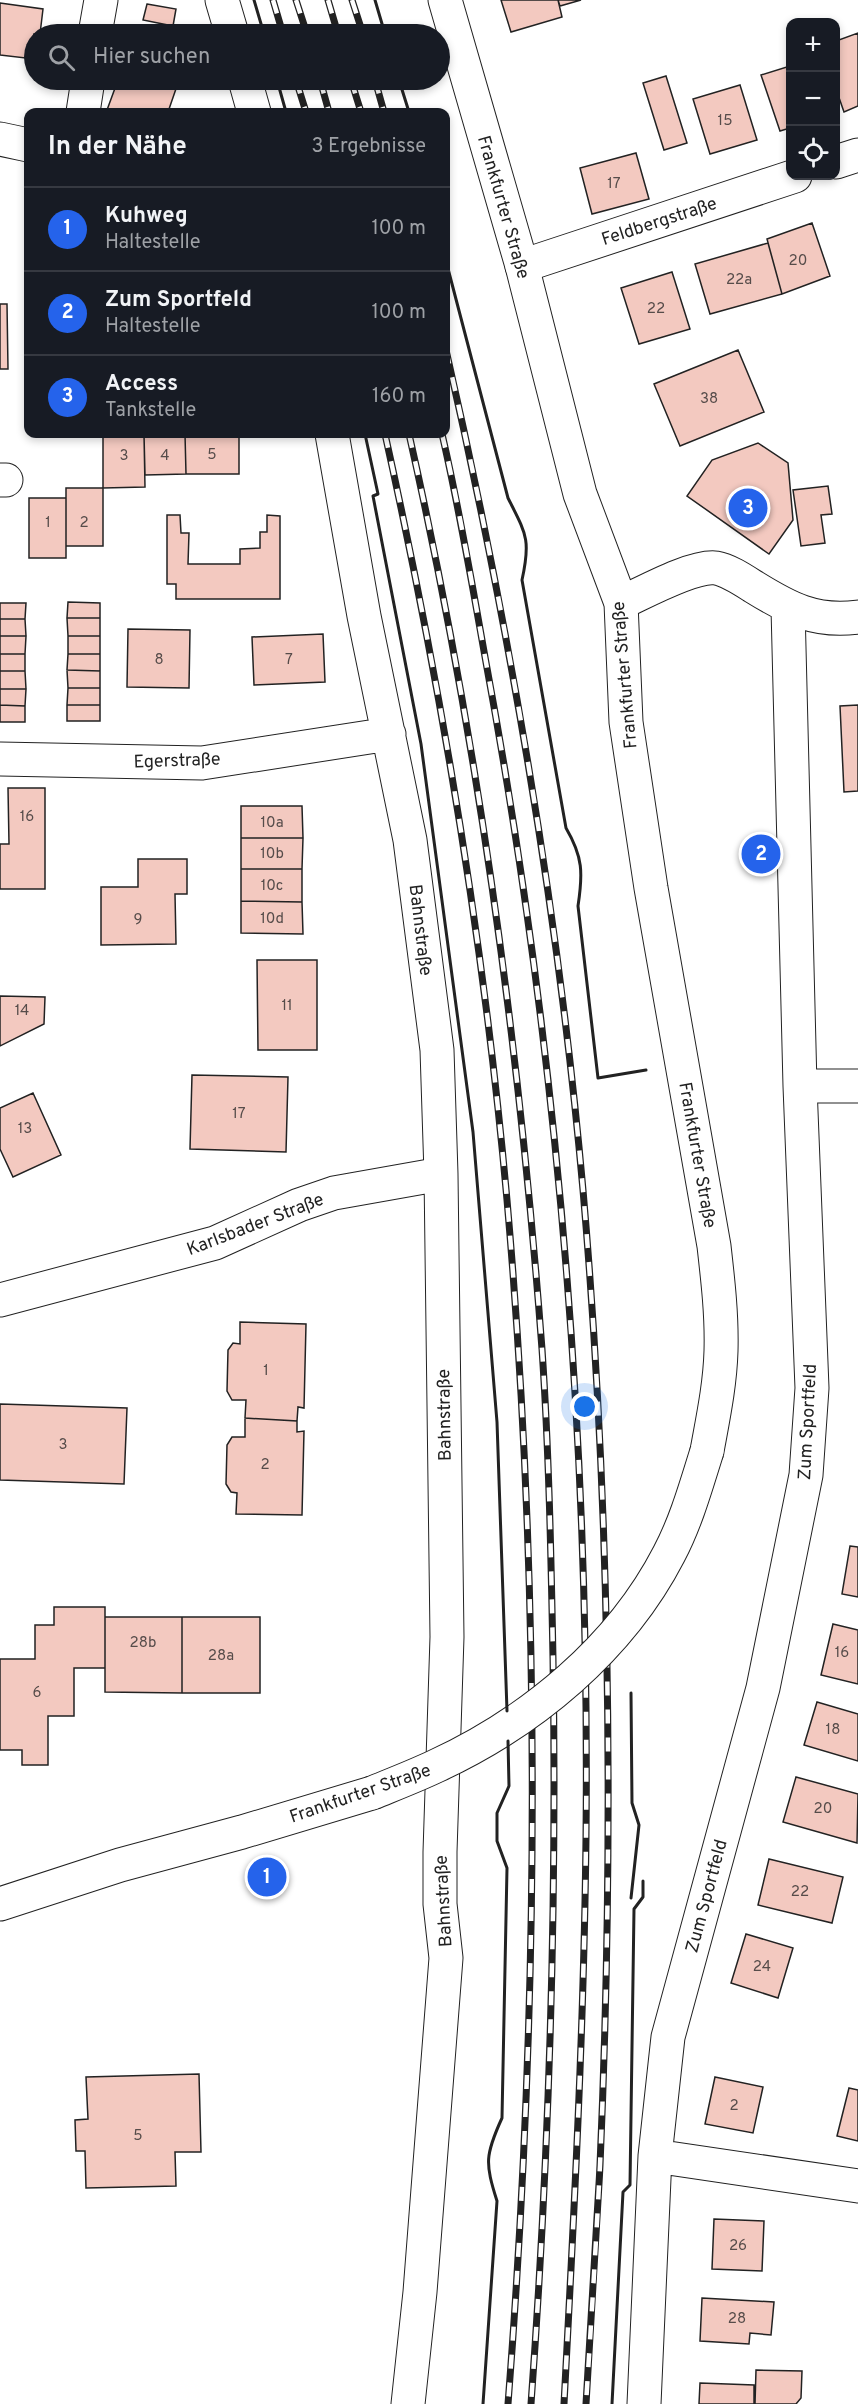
<!DOCTYPE html>
<html lang="de">
<head>
<meta charset="utf-8">
<style>
	:root { --surface:#171b24; --page:#20242c; --text:#f1f3f6; --muted:#9ea1a6; --line:#363941; --accent:#2563eb }
	body { margin:0; font-family:Overpass,sans-serif; background:var(--page); color:var(--text) }
	.controls { position:absolute; right:18px; top:18px; display:grid; overflow:hidden; border-radius:12px; box-shadow:0 3px 9px #0003 }
	.controls button { width:54px; height:54px; display:grid; place-items:center; padding:0; border:0; border-bottom:2px solid var(--line); background:var(--surface); color:var(--text); font:30px sans-serif }
	.you { position:absolute; left:585px; top:1407px; width:21px; height:21px; margin:-15px; border:4px solid #fff; border-radius:50%; background:#1a73e8; box-shadow:0 0 0 9px #1a73e833 }
	.badge { display:grid; place-items:center; width:39px; height:39px; border-radius:50%; background:var(--accent); color:#fff; font-size:20px; font-weight:700 }
	.pin { position:absolute; translate:-50% -50%; border:3px solid #fff; box-shadow:0 2px 6px #0006 }
	.list { margin:0; padding:0; list-style:none }
	h2 { display:flex; justify-content:space-between; align-items:center; height:78px; margin:0; padding:0 24px; font-size:26px }
	h2 small { font-size:20px; font-weight:400; color:var(--muted) }
	.list li { display:grid; grid-template-columns:39px 1fr auto; gap:18px; align-items:center; box-sizing:border-box; height:84px; padding:0 24px; border-top:2px solid var(--line) }
	.list b { display:block; font-size:22px; white-space:nowrap }
	.list p { margin:0; font-size:20px; white-space:nowrap; color:var(--muted) }
	.list em { font-size:20px; font-style:normal; color:var(--muted) }
	.icon { flex:none; width:33px; height:33px; fill:none; stroke:currentColor; stroke-width:2; stroke-linecap:round; stroke-linejoin:round }
	.map { position:relative; flex:none; width:858px; height:2404px; overflow:hidden }
	.search { position:absolute; background:var(--surface); box-shadow:0 3px 9px #0003; left:24px; top:24px; width:426px; height:66px; display:flex; align-items:center; gap:15px; box-sizing:border-box; padding:0 21px; border-radius:33px; color:var(--muted); font-size:22px }
	.panel { position:absolute; background:var(--surface); box-shadow:0 3px 9px #0003; left:24px; top:108px; width:426px; height:330px; border-radius:12px }
	.map>svg:first-child { display:block }
</style>
</head>
<body>
<div class="map">
<svg width="858" height="2404" viewBox="0 0 858 2404">
	<rect width="100%" height="100%" fill="#fff"/>
	<path fill="#f3c9c0" stroke="#222" stroke-width="1.5" d="M501 0H558L562 17 511 32Z
		M558 0H581L560 6Z
		M0 3 43 9 40 34H34V59L0 55Z
		M147 4 176 9 173 26 143 20Z
		M858 33V106L844 112 836 89V41Z
		M790 66V128L780 131 761 75Z
		M666 76 687 143 664 150 643 83Z
		M118 80H179L168 112H114L107 110Z
		M740 85 757 140 710 154 693 99Z
		M636 153 649 199 592 214 580 168Z
		M812 223 830 276 782 294 767 239Z
		M768 243 782 294 710 314 695 264Z
		M672 272 690 329 639 344 621 288Z
		M0 304H7L8 369H0Z
		M738 350 764 412 680 446 654 384Z
		M144 434H185L186 474 145 475Z
		M185 434H239V474H186Z
		M103 435H144L145 487 103 488Z
		M758 443 788 463 793 520 769 554 687 496 712 460Z
		M828 486 832 514 821 515 825 543 801 546 793 490Z
		M66 488H103V546H66Z
		M29 498H66V558H29Z
		M167 515H180L181 533H189L188 564H240V549L260 548V532H267V515L280 516V599H176V584H167Z
		M68 602 100 603V618H67Z
		M0 603H26L25 619H0Z
		M67 618H100V636H68Z
		M0 619H25L26 636H0Z
		M128 629 190 630 189 688 127 687Z
		M323 634 325 682 254 685 252 637Z
		M0 636H26L25 654H0Z
		M68 636H100V654H68Z
		M0 654H25V671H0Z
		M68 654H100V671L67 670Z
		M67 670 100 671V688H68Z
		M0 671H25L26 689H0Z
		M68 688H100V705H67Z
		M0 689H26L25 706 0 705Z
		M0 705 25 706V722H0Z
		M67 705H100V721H67Z
		M858 705V791L844 792 840 706Z
		M8 788H45V889H0V844H9Z
		M241 806H302L303 838H241Z
		M241 838H303L302 869H241Z
		M138 859H187V894H175L176 944 101 945V887H138Z
		M241 869H302V902L241 901Z
		M241 901 302 902 303 934 241 933Z
		M257 960H317V1050H258Z
		M0 996 45 997 44 1024 0 1046Z
		M192 1075 288 1077 286 1152 190 1149Z
		M33 1093 61 1155 13 1177 0 1149V1108Z
		M240 1322 306 1324 304 1408 298 1407 297 1421 245 1418 246 1400H232L227 1391 228 1350 233 1343 240 1344Z
		M0 1404 127 1408 124 1484 0 1480Z
		M245 1418 297 1421V1432L304 1431 302 1515 236 1514 237 1493 231 1492 226 1484 227 1445 232 1437H245Z
		M850 1546 858 1547V1597L842 1594Z
		M54 1607H105V1668H74V1716H48V1765H22V1750H0V1659H35V1625H54Z
		M105 1617H182V1693L105 1692Z
		M182 1617H260V1693H182Z
		M833 1624 858 1630V1684L821 1675Z
		M817 1702 858 1714V1761L804 1745Z
		M796 1777 858 1794 857 1843 783 1822Z
		M769 1859 843 1877 832 1923 758 1905Z
		M746 1934 793 1948 778 1998 731 1983Z
		M199 2074 201 2152H175L176 2186 86 2188 85 2151H76L75 2120 88 2119 86 2077Z
		M715 2077 763 2087 753 2133 705 2124Z
		M849 2088 858 2090V2141L837 2136Z
		M714 2219 764 2221 762 2271 712 2269Z
		M702 2298 774 2302 771 2335 750 2333 749 2344 700 2341Z
		M756 2370 802 2371 801 2398 796 2404H755Z
		M700 2383 754 2385V2404H699Z"/>
	<g fill="none" stroke-linecap="round" stroke-linejoin="round">
		<defs>
			<path id="street" d="M222 0 232 34
				M95 34 101 0
				M245 80 254 112
				M83 112 88 80
				M0 139 28 145
				M836 162 858 155
				M522 266 795 176
				M332 434 364 616 410 840 437 1050 441 1174 447 1637 440 1852V1904L446 1958 420 2292 408 2404
				M0 480H6
				M621 603C643 593 693 565 716 568 728 570 743 580 754 587 788 608 815 623 858 617
				M0 759 202 763 389 734
				M800 1086H858
				M0 1300 215 1243 299 1205 334 1193 441 1174
				M655 2156 858 2186
				M644 2404 655 2156 668 2037 763 1688 806 1475 812 1388 800 1086 788 608"/>
			<path id="secondary" d="M445 0 522 266 580 494 621 603 626 722 651 888 714 1246C718 1281 722 1316 721 1351 720 1385 713 1418 707 1451
				M0 1904 120 1865 242 1832 372 1793"/>
		</defs>
		<use href="#street" stroke="#222" stroke-width="35"/>
		<use href="#secondary" stroke="#222" stroke-width="35"/>
		<use href="#street" stroke="#fff" stroke-width="33"/>
		<use href="#secondary" stroke="#fff" stroke-width="33"/>
		<defs>
			<path id="rail" d="M273 0 283 34
				M296 0 307 34
				M328 0 338 34
				M352 0 363 34
				M296 80 306 112
				M320 80 329 112
				M351 80 361 112
				M375 80 384 112
				M446 350C509 626 558 907 583 1190 611 1514 614 1841 600 2165 596 2245 591 2325 586 2404
				M385 434C441 686 484 942 507 1200 542 1600 539 2004 508 2404
				M409 434C477 735 519 1041 542 1349 549 1452 551 1555 553 1658 557 1907 549 2156 531 2404
				M442 434C460 511 473 590 487 668 558 1053 590 1445 586 1837 584 2026 574 2215 564 2404"/>
		</defs>
		<use href="#rail" stroke="#222" stroke-width="7"/>
		<use href="#rail" stroke="#fff" stroke-width="4.5" stroke-dasharray="14" stroke-linecap="butt"/>
		<defs>
			<path id="secondary-bridge" d="M372 1793C394 1784 415 1776 436 1766 531 1722 620 1649 669 1554 686 1522 696 1486 707 1451"/>
		</defs>
		<use href="#secondary-bridge" stroke="#222" stroke-width="35" stroke-linecap="butt"/>
		<use href="#secondary-bridge" stroke="#fff" stroke-width="33"/>
		<path stroke="#222" stroke-width="3" d="M254 0 264 34
			M375 0 385 34
			M277 80 286 112
			M399 80 409 112
			M446 261 508 498C526 534 531 539 522 580L566 828C583 857 583 873 578 906L598 1078 646 1070
			M365 434 378 494 373 496 421 744 473 1132 497 1422 507 1711
			M631 1898 639 1825 632 1803 631 1693
			M483 2404 497 2201C485 2163 485 2155 502 2118L507 1868 497 1841V1813L509 1786 508 1741
			M612 2404 623 2192 630 2185 634 1909 643 1897V1881"/>
	</g>
	<g text-anchor="middle" stroke-width="4.5" stroke-linejoin="round" paint-order="stroke">
		<g font-size="15" fill="#564c4a">
			<text x="725" y="125">15</text>
			<text x="614" y="188">17</text>
			<text x="798" y="265">20</text>
			<text x="739" y="284">22a</text>
			<text x="656" y="313">22</text>
			<text x="709" y="403">38</text>
			<text x="212" y="459">5</text>
			<text x="124" y="460">3</text>
			<text x="165" y="460">4</text>
			<text x="48" y="527">1</text>
			<text x="84" y="527">2</text>
			<text x="159" y="664">8</text>
			<text x="289" y="664">7</text>
			<text x="27" y="821">16</text>
			<text x="272" y="827">10a</text>
			<text x="272" y="858">10b</text>
			<text x="272" y="890">10c</text>
			<text x="272" y="923">10d</text>
			<text x="138" y="924">9</text>
			<text x="287" y="1010">11</text>
			<text x="22" y="1015">14</text>
			<text x="239" y="1118">17</text>
			<text x="25" y="1133">13</text>
			<text x="266" y="1375">1</text>
			<text x="63" y="1449">3</text>
			<text x="265" y="1469">2</text>
			<text x="143" y="1647">28b</text>
			<text x="842" y="1657">16</text>
			<text x="221" y="1660">28a</text>
			<text x="37" y="1697">6</text>
			<text x="833" y="1734">18</text>
			<text x="823" y="1813">20</text>
			<text x="800" y="1896">22</text>
			<text x="762" y="1971">24</text>
			<text x="734" y="2110">2</text>
			<text x="138" y="2140">5</text>
			<text x="738" y="2250">26</text>
			<text x="737" y="2323">28</text>
		</g>
		<g font-size="18" fill="#222" stroke="#fff">
			<text transform="translate(504 207) rotate(74)" y="6">Frankfurter Straße</text>
			<text transform="translate(659 221) rotate(-18)" y="6">Feldbergstraße</text>
			<text transform="translate(624 675) rotate(-95)" y="6">Frankfurter Straße</text>
			<text transform="translate(177 760) rotate(-2)" y="6">Egerstraße</text>
			<text transform="translate(421 930) rotate(83)" y="6">Bahnstraße</text>
			<text transform="translate(698 1155) rotate(80)" y="6">Frankfurter Straße</text>
			<text transform="translate(255 1224) rotate(-21)" y="6">Karlsbader Straße</text>
			<text transform="translate(444 1415) rotate(-91)" y="6">Bahnstraße</text>
			<text transform="translate(807 1422) rotate(-87)" y="6">Zum Sportfeld</text>
			<text transform="translate(360 1793) rotate(-19)" y="6">Frankfurter Straße</text>
			<text transform="translate(706 1896) rotate(-75)" y="6">Zum Sportfeld</text>
			<text transform="translate(443 1901) rotate(-93)" y="6">Bahnstraße</text>
		</g>
	</g>
</svg>
<div class="controls">
<button>+</button>
<button>−</button>
<button><svg class="icon" aria-label="locate" viewBox="0 0 24 24"><circle cx="12" cy="12" r="6"/><path d="M12 2v4M12 18v4M2 12h4M18 12h4"/></svg></button>
</div>
<div class="you"></div>
<div class="pin badge" style="left:267px;top:1877px">1</div>
<div class="pin badge" style="left:761px;top:854px">2</div>
<div class="pin badge" style="left:748px;top:508px">3</div>
<div class="search"><svg class="icon" aria-label="search" viewBox="0 0 24 24"><circle cx="10" cy="10" r="6"/><path d="M15 15l6 6"/></svg>Hier suchen</div>
<section class="panel">
<h2>In der Nähe<small>3 Ergebnisse</small></h2>
<ul class="list">
<li><span class="badge">1</span><div><b>Kuhweg</b><p>Haltestelle</p></div><em>100 m</em></li>
<li><span class="badge">2</span><div><b>Zum Sportfeld</b><p>Haltestelle</p></div><em>100 m</em></li>
<li><span class="badge">3</span><div><b>Access</b><p>Tankstelle</p></div><em>160 m</em></li>
</ul>
</section>
</div>
</body>
</html>
